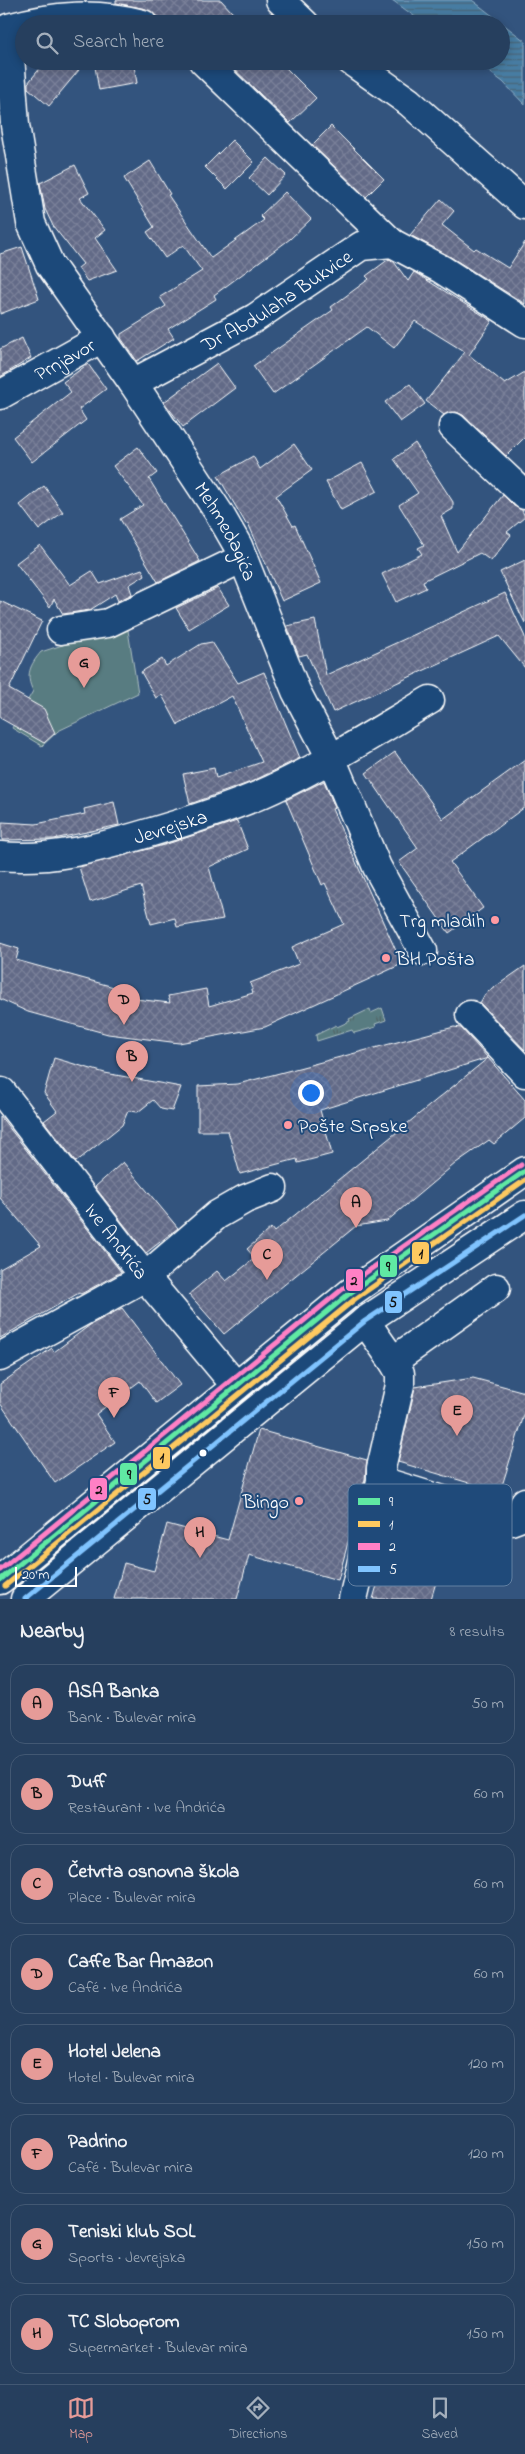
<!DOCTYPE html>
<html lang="en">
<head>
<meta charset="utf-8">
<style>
	:root { --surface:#263f5e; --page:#324a67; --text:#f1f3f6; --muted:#a4afbc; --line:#425873; --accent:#e69b98 }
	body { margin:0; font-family:"Indie Flower",sans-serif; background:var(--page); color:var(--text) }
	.scale { position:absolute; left:15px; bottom:12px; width:62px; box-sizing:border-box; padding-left:5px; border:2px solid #fff; border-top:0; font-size:14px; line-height:18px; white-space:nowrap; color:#fff; -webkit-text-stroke:4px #1f4a7a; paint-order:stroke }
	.you { position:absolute; left:310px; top:1092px; width:18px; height:18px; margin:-12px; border:4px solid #fff; border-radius:50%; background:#1a73e8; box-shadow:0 0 0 8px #1a73e833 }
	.badge { display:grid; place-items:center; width:32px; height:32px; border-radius:50%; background:var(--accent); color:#111; font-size:16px; font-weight:700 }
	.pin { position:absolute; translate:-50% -41px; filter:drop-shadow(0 1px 2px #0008) }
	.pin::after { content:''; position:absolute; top:26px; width:18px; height:15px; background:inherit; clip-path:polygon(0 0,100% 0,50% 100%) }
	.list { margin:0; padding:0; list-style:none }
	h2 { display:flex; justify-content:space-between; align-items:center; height:65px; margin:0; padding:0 20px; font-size:21px }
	h2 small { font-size:16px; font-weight:400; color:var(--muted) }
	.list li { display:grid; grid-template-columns:32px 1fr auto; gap:15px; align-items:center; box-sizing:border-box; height:80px; margin:0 10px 10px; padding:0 10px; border:1px solid var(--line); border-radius:15px }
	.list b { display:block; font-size:19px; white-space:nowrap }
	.list p { margin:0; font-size:16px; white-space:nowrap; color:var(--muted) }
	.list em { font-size:16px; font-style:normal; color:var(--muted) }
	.icon { flex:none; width:28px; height:28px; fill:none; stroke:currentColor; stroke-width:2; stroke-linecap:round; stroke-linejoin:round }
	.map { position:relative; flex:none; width:525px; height:1599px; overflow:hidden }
	.search { position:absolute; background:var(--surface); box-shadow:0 2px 8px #0003; left:15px; right:15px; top:15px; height:55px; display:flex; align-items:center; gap:12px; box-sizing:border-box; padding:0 18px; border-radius:28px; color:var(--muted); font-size:19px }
	.sheet { height:785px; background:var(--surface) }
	nav { display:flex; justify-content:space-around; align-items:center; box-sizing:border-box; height:70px; border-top:1px solid var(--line); background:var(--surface); font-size:14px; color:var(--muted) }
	nav a { display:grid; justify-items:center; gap:2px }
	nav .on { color:var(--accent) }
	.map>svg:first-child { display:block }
</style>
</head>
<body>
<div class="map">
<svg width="525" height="1599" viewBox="0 0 525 1599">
	<defs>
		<pattern id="grass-tufts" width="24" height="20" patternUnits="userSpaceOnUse" patternTransform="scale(1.25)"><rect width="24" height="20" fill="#587c81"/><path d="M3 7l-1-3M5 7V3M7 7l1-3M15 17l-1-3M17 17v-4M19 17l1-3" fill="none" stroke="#526466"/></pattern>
		<pattern id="water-rules" width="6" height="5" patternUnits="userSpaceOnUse" patternTransform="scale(1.25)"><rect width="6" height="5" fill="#467ca2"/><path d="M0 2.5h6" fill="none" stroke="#496477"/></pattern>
		<pattern id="building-cross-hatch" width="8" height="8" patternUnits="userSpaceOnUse" patternTransform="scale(1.25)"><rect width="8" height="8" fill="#626a87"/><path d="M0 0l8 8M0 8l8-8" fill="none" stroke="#7a8099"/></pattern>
	</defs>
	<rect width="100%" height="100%" fill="#33547e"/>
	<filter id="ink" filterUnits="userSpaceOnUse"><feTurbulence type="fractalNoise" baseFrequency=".02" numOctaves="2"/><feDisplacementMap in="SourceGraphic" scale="10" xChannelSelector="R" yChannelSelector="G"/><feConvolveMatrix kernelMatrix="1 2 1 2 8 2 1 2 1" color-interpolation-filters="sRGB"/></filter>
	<g filter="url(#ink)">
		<path fill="url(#grass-tufts)" stroke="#acbec0" d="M382 1008 386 1020 375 1024 376 1027 354 1033 352 1030 317 1041 316 1035 336 1025 337 1027 350 1021 349 1019 370 1009 371 1013Z"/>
		<path fill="#587c81" stroke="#acbec0" d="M127 624 138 693 58 731 42 746 12 728 33 691C25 675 30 665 41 652Z"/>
		<path fill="url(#water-rules)" stroke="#90b0c7" d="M392 0H472L525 41V105L503 82 475 61H501V24H425Z"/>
		<path fill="url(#building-cross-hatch)" stroke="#fff" d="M116 0H221L243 24H181L156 16 146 9 116 3Z
			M46 61H69L79 70 49 106 28 88V83Z
			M94 61H133L137 83 99 90Z
			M226 61H279L316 98 290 123Z
			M331 126 384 179 366 197 312 145Z
			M232 140 254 162 227 189 205 167Z
			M268 158 286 175 267 195 249 178Z
			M150 161 170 194 168 195 211 258 264 220 260 216 285 192 311 219 290 239 214 295 216 299 168 329 174 338 137 361 121 338V334L166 306 160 297 202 271 183 245 165 258 147 232 154 227 124 178Z
			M75 165 89 193 80 198 105 230 95 238 117 270 87 281 78 268 83 264 53 226 45 209 40 183Z
			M441 199 454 211 442 225 474 250 476 248 508 268 525 242V304L449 256 410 235Z
			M22 247 39 299 0 314V254Z
			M389 259 394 262 408 281 414 272 492 321 469 355 505 384 525 372V437L506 456 463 415 456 412 444 415 426 401 465 352 415 321 394 348 367 327 273 394 253 366 333 310 331 307 369 279 366 276Z
			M22 338 31 358 0 377V349Z
			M217 363 235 388 183 427 164 402Z
			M88 364 106 389 79 409 86 420 32 462 13 437 71 392 63 382Z
			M410 384 425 404 400 422 385 402Z
			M415 443 453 502V509L441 516 457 552 503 495 514 506 522 510 525 517 507 532 511 535 491 561 480 553 423 581 426 588 396 602 382 574 422 554 418 548 424 545 399 505 418 493 394 459Z
			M294 444 312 470 276 496 293 526 295 525 321 583 282 601 248 523 246 524 218 476 253 456 260 469Z
			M138 447 157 473 149 479 200 561 158 582 120 519 143 505 113 466Z
			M362 463 377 491 341 510 326 482Z
			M44 486 63 512 39 530 20 505Z
			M40 545 70 585 92 571 100 584 142 569 145 575 129 585 132 594 118 601 115 594 90 610 63 614 54 599 50 607 16 563Z
			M525 560V623L500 572Z
			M218 588 229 605 189 629 176 608Z
			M505 593 525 637V668L499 636 333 712 307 654 299 656 287 626 315 620 326 675Z
			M0 601 42 621 9 689 44 709 55 733 44 743 0 718Z
			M212 642 238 683 264 672 300 758 251 782 190 804 183 774 214 768 216 778 262 762 232 696 178 725 162 695 156 698 141 672 162 659 166 666 201 644Z
			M395 752 443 819 525 760V807L450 862 483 908 449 933 399 862 418 848 366 773Z
			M324 781 335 808 332 809 402 964 265 1027 179 1043 108 1034 28 1012 0 999V943L19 949 16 960 121 989 118 997 170 1003 168 996 206 989 209 1006 253 993 250 983 299 964 292 947 344 924 325 883 322 885 286 800Z
			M114 802 119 825 54 839 2 840V822L36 824 85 814 84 809Z
			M237 821 248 849 209 867 223 919 177 927 175 918 151 924 141 886 90 902 79 867 164 845Z
			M525 966V1050L480 1003 485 994Z
			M454 1027 461 1028 488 1058 320 1110 332 1154 298 1163 297 1159 240 1174 228 1131H198V1086L238 1084Z
			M54 1058 105 1073 181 1087 172 1111 161 1109 153 1100 138 1112 128 1111 122 1125 76 1162 44 1121 57 1111 44 1093Z
			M488 1058 525 1100V1118L494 1144 489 1140 456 1163 387 1221 356 1226 224 1334 189 1294 217 1271 226 1281 255 1258 247 1249 271 1228 274 1232Z
			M0 1116 121 1272 81 1294 79 1293 0 1338V1269L41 1246 0 1198Z
			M123 1162 178 1228 146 1253 95 1187Z
			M122 1308 180 1385 156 1403 140 1381 96 1414 115 1442 55 1483 0 1403V1384L52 1348 54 1352 90 1325Z
			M473 1378 525 1392V1412L500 1492 398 1462 415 1387Z
			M259 1430 367 1460 365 1479 338 1580 249 1555 237 1599H114L124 1563 154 1571 167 1524 228 1540Z
			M384 1562 437 1579 431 1599H373Z"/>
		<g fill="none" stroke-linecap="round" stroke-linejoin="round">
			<defs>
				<g id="minor">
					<path d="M280 0 305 24"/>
					<path id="s1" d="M143 24C97 12 54 15 8 28L15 125 31 223 50 265 133 383 219 513 238 546 296 691 331 758 377 867 423 951"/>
					<path d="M203 61 392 243"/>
					<path d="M351 61 409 102 525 205"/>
					<path id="s2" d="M133 383 255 318 361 246 392 243 441 269 525 323"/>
					<path id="s3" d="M0 395 102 338"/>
					<path d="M453 427 525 495"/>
					<path d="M61 630 108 623 243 558"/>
					<path id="s4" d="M0 856C50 861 98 848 145 834 183 823 221 811 257 796 317 770 374 733 430 700"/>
					<path d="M470 1015 525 1073"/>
					<path id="s5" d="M2 1092 145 1277 236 1386"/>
					<path d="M365 1321 393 1361 496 1288"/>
					<path d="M0 1357 145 1277 217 1215 245 1199 273 1188"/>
					<path d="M381 1481V1468L400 1385V1373L393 1361"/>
					<path d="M353 1599 381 1481 511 1521 519 1518 525 1502"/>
				</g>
				<path id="major" d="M0 1580 350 1293 525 1171
					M25 1599 365 1321 525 1215"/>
			</defs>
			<use href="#minor" stroke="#fff" stroke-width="31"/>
			<use href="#major" stroke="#fff" stroke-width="31"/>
			<use href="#minor" stroke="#1f4a7a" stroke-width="28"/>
			<use href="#major" stroke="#1f4a7a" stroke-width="28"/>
			<defs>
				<path id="bus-1" d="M0 1580 350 1293 525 1171"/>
				<path id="bus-2" d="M5 1586 355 1299 525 1180"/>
				<path id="bus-3" d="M0 1570 345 1287 521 1165"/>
				<path id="bus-4" d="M25 1599 365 1321 525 1215"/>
			</defs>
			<use href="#bus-1" stroke="#1f4a7a" stroke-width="9"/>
			<use href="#bus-2" stroke="#1f4a7a" stroke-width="9"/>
			<use href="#bus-3" stroke="#1f4a7a" stroke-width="9"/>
			<use href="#bus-4" stroke="#1f4a7a" stroke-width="9"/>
			<use href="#bus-1" stroke="#60e9a3" stroke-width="5"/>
			<use href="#bus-2" stroke="#fdc960" stroke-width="5"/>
			<use href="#bus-3" stroke="#ff80c5" stroke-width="5"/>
			<use href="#bus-4" stroke="#80c4ff" stroke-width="5"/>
		</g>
	</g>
	<g fill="#ff9aa2" stroke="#1f4a7a" stroke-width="2">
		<circle cx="495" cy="920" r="5"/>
		<circle cx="386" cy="958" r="5"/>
		<circle cx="288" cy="1125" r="5"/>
		<circle cx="299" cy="1501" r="5"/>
	</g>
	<circle fill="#fff" stroke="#1f4a7a" stroke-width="2" cx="203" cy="1453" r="4.5"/>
	<g text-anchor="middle" stroke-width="4" stroke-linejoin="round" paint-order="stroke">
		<g font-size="20" fill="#fff" stroke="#1f4a7a">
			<text dy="7" stroke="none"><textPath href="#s2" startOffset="166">Dr Abdulaha Bukvice</textPath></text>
			<text dy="7" stroke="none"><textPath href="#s3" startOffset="74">Prnjavor</textPath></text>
			<text dy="7" stroke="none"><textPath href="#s1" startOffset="699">Mehmedagića</textPath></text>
			<text dy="7" stroke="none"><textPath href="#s4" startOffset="174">Jevrejska</textPath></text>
			<text dy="7" stroke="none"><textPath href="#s5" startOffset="188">Ive Andrića</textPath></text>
		</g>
		<g font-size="20" fill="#fff" stroke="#1f4a7a" text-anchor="end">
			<text x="485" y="927">Trg mladih</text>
			<text x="396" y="965" text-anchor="start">BH Pošta</text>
			<text x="298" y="1132" text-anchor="start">Pošte Srpske</text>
			<text x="289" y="1508">Bingo</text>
		</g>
	</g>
	<rect x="348" y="1484" width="164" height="102" rx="8" fill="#1f4a7a" stroke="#6280a2" stroke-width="1"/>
	<rect x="358" y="1498" width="22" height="7" fill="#60e9a3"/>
	<rect x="358" y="1521" width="22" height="6" fill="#fdc960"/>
	<rect x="358" y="1543" width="22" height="7" fill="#ff80c5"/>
	<rect x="358" y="1566" width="22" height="6" fill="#80c4ff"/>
	<g font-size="14" fill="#fff">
		<text x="389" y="1506">9</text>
		<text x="389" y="1529">1</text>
		<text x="389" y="1551">2</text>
		<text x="389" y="1574">5</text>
	</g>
	<g stroke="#1f4a7a" stroke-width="2">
		<rect x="411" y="1241" width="19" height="24" rx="5" fill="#fdc960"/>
		<rect x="379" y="1254" width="19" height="24" rx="5" fill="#60e9a3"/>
		<rect x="345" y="1268" width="19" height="24" rx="5" fill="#ff80c5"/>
		<rect x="384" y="1290" width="19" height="24" rx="5" fill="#80c4ff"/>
		<rect x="152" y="1446" width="19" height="24" rx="5" fill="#fdc960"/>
		<rect x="119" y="1462" width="19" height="24" rx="5" fill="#60e9a3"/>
		<rect x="89" y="1477" width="19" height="24" rx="5" fill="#ff80c5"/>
		<rect x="137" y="1487" width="20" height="24" rx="5" fill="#80c4ff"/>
	</g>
	<g font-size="14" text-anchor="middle" font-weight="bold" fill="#111">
		<text x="421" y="1258">1</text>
		<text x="388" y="1271">9</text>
		<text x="354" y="1285">2</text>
		<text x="393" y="1307">5</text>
		<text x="162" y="1462">1</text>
		<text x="129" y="1479">9</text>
		<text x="99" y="1494">2</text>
		<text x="147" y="1504">5</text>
	</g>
</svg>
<div class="scale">20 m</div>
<div class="you"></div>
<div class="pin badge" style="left:356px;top:1228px">A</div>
<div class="pin badge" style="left:132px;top:1082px">B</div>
<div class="pin badge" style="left:267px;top:1280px">C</div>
<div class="pin badge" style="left:124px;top:1025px">D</div>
<div class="pin badge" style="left:457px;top:1436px">E</div>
<div class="pin badge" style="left:114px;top:1418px">F</div>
<div class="pin badge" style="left:84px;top:688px">G</div>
<div class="pin badge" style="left:200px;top:1558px">H</div>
<div class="search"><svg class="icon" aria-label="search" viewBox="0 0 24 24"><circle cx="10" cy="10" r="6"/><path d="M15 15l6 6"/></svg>Search here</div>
</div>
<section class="sheet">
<h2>Nearby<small>8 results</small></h2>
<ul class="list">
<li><span class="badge">A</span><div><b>ASA Banka</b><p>Bank · Bulevar mira</p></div><em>50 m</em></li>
<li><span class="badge">B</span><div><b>Duff</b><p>Restaurant · Ive Andrića</p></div><em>60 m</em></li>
<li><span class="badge">C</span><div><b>Četvrta osnovna škola</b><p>Place · Bulevar mira</p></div><em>60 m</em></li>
<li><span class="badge">D</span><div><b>Caffe Bar Amazon</b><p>Café · Ive Andrića</p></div><em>60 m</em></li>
<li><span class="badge">E</span><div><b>Hotel Jelena</b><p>Hotel · Bulevar mira</p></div><em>120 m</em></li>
<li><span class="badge">F</span><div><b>Padrino</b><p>Café · Bulevar mira</p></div><em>120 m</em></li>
<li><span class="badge">G</span><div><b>Teniski klub SOL</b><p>Sports · Jevrejska</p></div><em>150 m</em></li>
<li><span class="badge">H</span><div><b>TC Sloboprom</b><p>Supermarket · Bulevar mira</p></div><em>150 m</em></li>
</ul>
</section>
<nav>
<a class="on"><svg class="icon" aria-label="map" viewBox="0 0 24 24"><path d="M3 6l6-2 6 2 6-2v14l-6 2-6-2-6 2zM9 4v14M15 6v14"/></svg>Map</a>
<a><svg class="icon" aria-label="directions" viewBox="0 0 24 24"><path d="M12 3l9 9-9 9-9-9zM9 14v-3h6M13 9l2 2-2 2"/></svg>Directions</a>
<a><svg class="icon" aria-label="saved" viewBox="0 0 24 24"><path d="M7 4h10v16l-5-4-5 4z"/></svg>Saved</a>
</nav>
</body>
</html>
